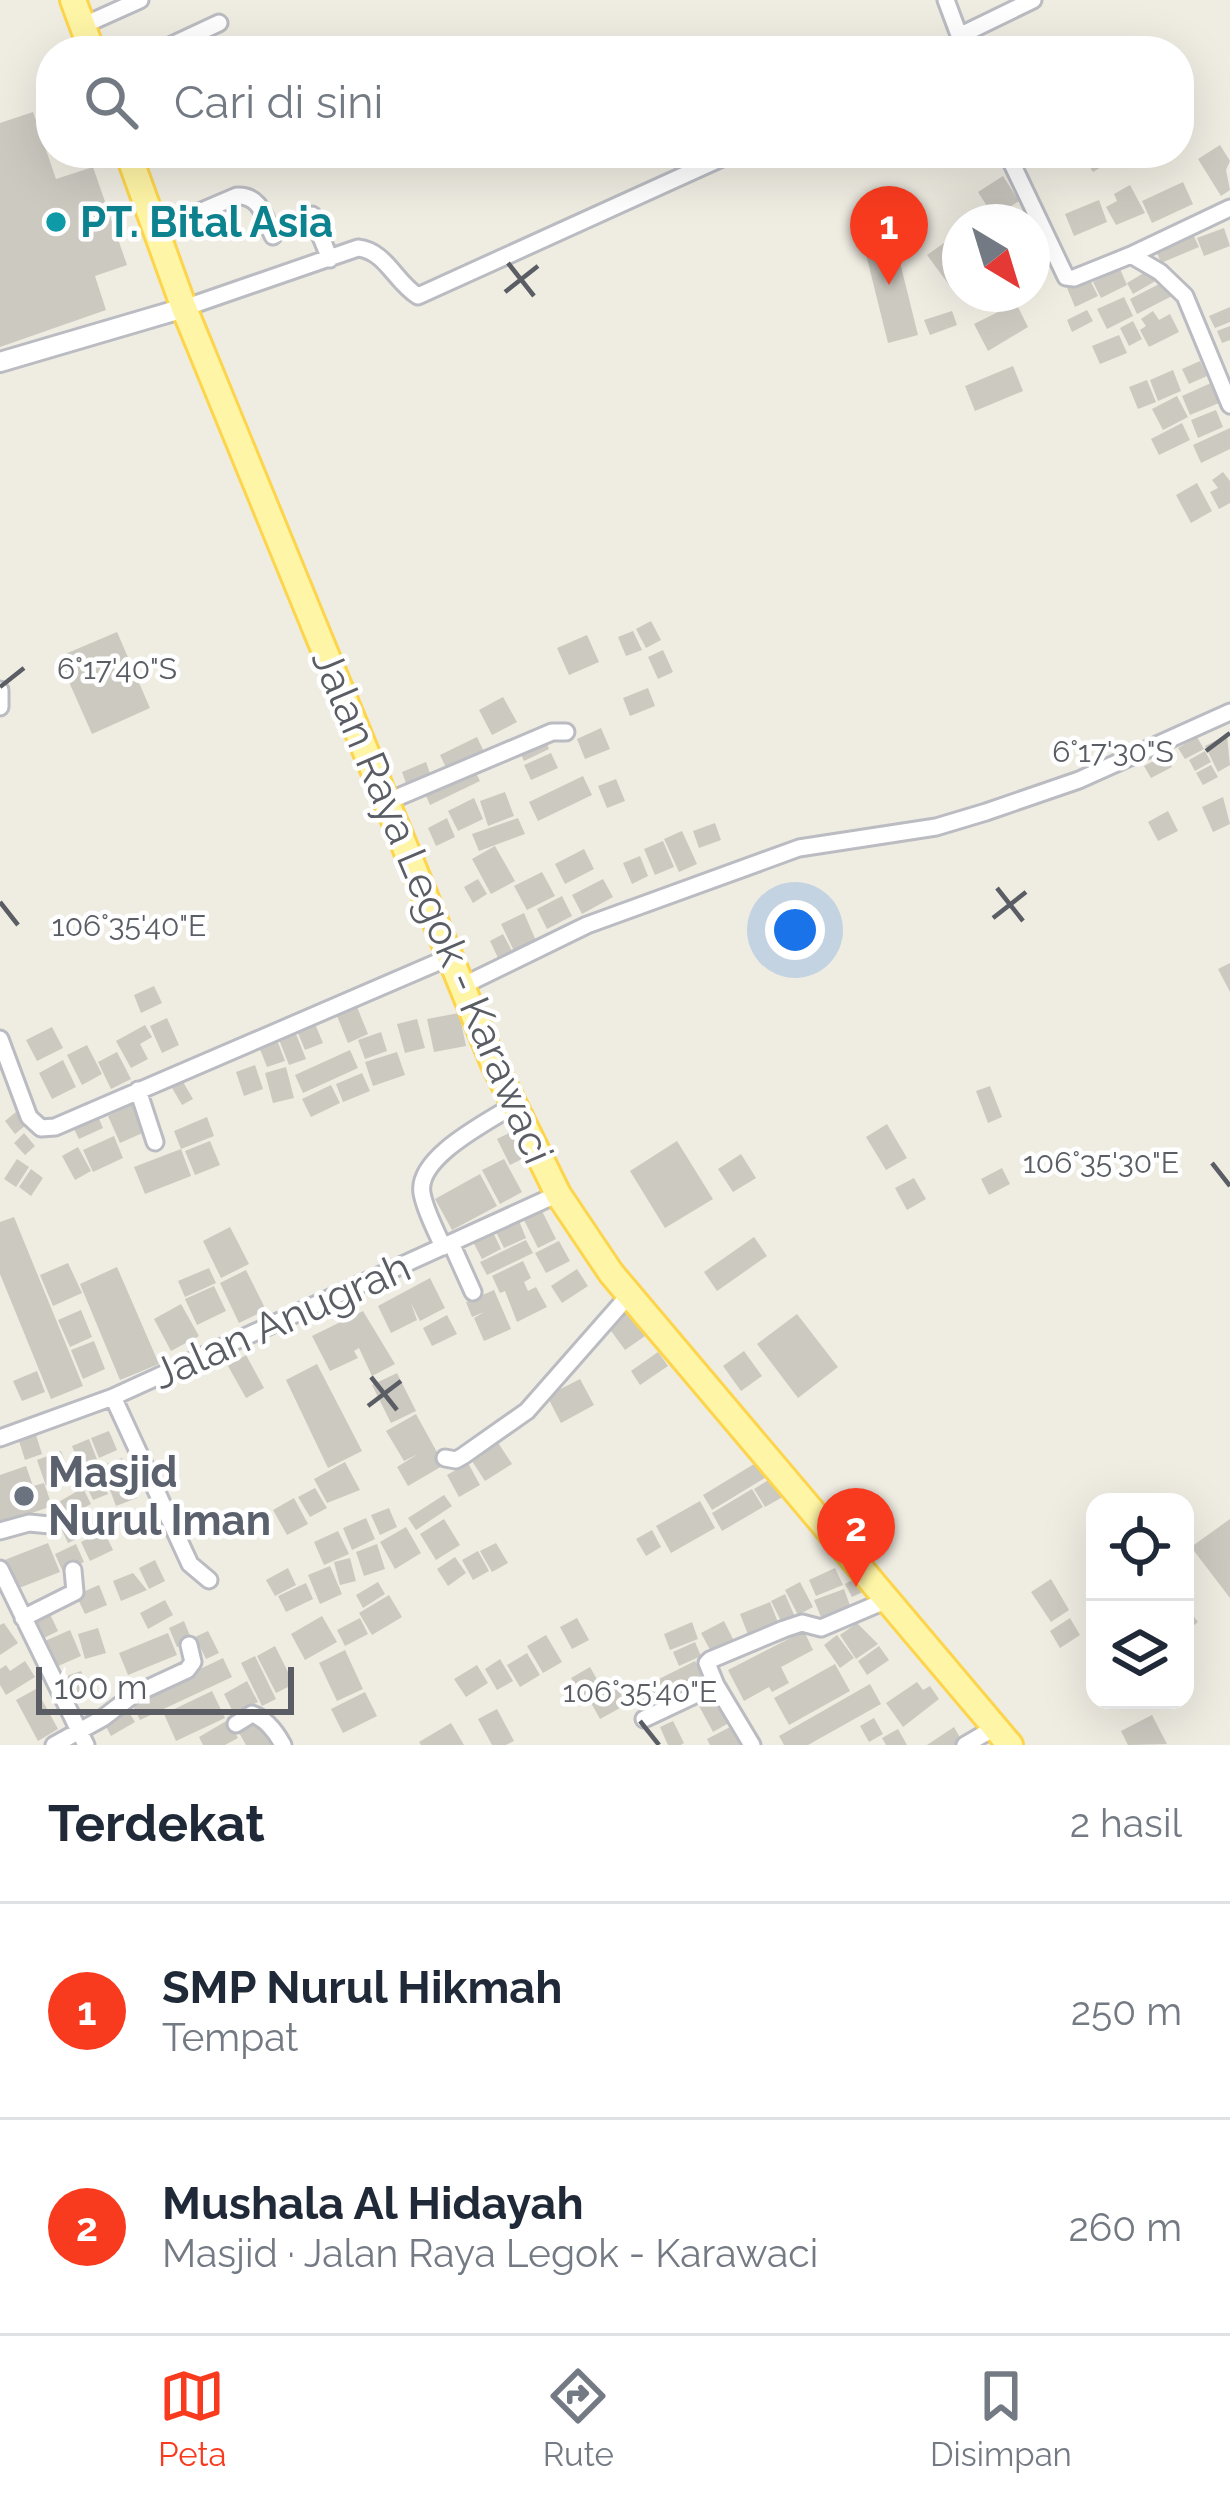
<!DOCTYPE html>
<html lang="id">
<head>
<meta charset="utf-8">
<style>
	:root { --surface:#fff; --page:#f6f6f7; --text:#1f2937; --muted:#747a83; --line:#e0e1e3; --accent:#f83b1f }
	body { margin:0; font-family:Raleway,sans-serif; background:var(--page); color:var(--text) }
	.controls { position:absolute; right:36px; bottom:36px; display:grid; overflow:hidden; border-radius:24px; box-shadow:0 12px 48px #0002 }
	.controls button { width:108px; height:108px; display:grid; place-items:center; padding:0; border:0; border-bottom:3px solid var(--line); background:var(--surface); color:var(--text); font:60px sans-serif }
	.compass { position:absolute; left:942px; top:204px; width:108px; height:108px; border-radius:50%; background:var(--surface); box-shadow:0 12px 48px #0002; rotate:142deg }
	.scale { position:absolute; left:36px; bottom:30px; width:258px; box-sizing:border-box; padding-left:12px; border:6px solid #5a5e64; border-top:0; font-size:33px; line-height:42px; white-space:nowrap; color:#5a5e64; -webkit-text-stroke:9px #fff; paint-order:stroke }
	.you { position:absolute; left:795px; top:930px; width:42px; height:42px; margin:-30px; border:9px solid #fff; border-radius:50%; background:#1a73e8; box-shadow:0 0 0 18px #1a73e833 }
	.badge { display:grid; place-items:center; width:78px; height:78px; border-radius:50%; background:var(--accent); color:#fff; font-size:39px; font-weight:700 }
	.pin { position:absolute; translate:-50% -99px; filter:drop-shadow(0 3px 6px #0008) }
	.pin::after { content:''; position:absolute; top:63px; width:42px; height:36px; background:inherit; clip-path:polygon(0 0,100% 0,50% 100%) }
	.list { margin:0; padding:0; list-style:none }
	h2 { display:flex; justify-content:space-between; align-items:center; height:156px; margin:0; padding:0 48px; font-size:51px }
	h2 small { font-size:39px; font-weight:400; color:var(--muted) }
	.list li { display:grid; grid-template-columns:78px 1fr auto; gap:36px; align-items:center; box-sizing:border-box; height:216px; padding:0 48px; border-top:3px solid var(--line) }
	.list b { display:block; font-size:45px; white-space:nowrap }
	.list p { margin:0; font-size:39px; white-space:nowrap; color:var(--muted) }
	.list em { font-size:39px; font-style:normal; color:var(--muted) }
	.icon { flex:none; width:66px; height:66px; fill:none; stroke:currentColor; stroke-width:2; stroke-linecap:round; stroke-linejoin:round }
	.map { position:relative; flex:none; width:1230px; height:1745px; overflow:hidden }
	.search { position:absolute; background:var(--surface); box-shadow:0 12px 48px #0002; left:36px; right:36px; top:36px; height:132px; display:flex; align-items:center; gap:30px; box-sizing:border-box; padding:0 42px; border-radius:48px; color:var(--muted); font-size:45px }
	.sheet { height:588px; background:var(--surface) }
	nav { display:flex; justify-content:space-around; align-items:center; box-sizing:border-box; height:168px; border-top:3px solid var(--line); background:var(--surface); font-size:33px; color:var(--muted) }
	nav a { display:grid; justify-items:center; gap:6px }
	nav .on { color:var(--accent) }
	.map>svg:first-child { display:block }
</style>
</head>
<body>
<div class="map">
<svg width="1230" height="1745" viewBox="0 0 1230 1745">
	<rect width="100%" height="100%" fill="#efece2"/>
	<path fill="#ccc9c1" d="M33 112 56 179 93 167 127 265 95 276 106 310 0 347V123Z
		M1220 145 1230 161 1226 170 1230 190 1221 196 1198 159Z
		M1081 153H1125L1093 172Z
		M1003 176 1019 201 994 217 978 192Z
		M1183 182 1193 204 1152 223 1142 201Z
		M1130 185 1145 213 1116 225 1106 207 1117 201 1114 194Z
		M1099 200 1107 222 1074 236 1065 214Z
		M1017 208 1027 222H997Z
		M891 226 918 335 888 343 861 234Z
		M1224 228 1230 246 1204 256 1197 238Z
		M1191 230 1199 247 1161 263 1154 245Z
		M951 238 960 250V289L955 293 927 255Z
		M1152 268 1159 279 1133 294 1127 283Z
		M1120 269 1127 285 1101 298 1093 282Z
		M1089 278 1098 296 1075 307 1067 288Z
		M1167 280 1174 295 1137 314 1130 299Z
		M1124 297 1133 316 1107 329 1097 309Z
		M1016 303 1028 327 988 351 974 324Z
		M1230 307V322L1215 328 1209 316Z
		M1087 310 1093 321 1072 332 1067 320Z
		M952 311 957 325 930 335 924 320Z
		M1153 311 1159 320 1170 314 1179 332 1149 347 1140 330 1146 326 1141 319Z
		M1133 321 1142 339 1129 346 1120 328Z
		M1230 326V340L1222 343 1217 331Z
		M1119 335 1127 353 1100 364 1092 346Z
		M1200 361 1207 376 1189 384 1182 369Z
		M1013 366 1023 391 975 411 965 386Z
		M1173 370 1181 391 1158 401 1150 380Z
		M1147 380 1156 402 1138 409 1129 387Z
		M1211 383 1219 403 1190 415 1182 396Z
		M1177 396 1188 417 1163 430 1152 409Z
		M1216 410 1223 427 1198 438 1191 420Z
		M1182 423 1190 440 1159 455 1151 439Z
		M1230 428V449L1201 463 1193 445Z
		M1223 472 1230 481V503L1219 509 1210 492 1218 488 1212 480Z
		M1197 483 1212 511 1191 523 1176 495Z
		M651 621 661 640 646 648 636 629Z
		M633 631 642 650 626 656 618 637Z
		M117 632 150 708 92 734 58 657Z
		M587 635 599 662 569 675 557 648Z
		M663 650 673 672 658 679 648 657Z
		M648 688 655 706 630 716 623 698Z
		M503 697 517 722 492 735 479 710Z
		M601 728 610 749 585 759 577 739Z
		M1227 735 1230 765 1218 772 1205 746Z
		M544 736 549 749 524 761 518 748Z
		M477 737 486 756 449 774 440 755Z
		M1197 737 1204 749 1185 759 1178 748Z
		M1205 751 1211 762 1195 771 1189 760Z
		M551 753 558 768 531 780 524 765Z
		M1165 755 1172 767 1151 778 1144 766Z
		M426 762 432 779 408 789 402 772Z
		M1211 765 1218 777 1203 785 1196 773Z
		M473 767 480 781 430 805 424 791Z
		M583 776 592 795 538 821 529 802Z
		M616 779 625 801 607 808 598 786Z
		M505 792 514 816 488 826 480 801Z
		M1223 797 1230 824 1213 832 1202 807Z
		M474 798 483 819 458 831 448 811Z
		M1168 811 1178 831 1158 841 1148 822Z
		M447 818 455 837 436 846 428 828Z
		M518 818 525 834 479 851 472 834Z
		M715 823 721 840 699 848 693 831Z
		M682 831 697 864 679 872 664 839Z
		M663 841 674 867 655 875 644 849Z
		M495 846 515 881 491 894 472 859Z
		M584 849 594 869 565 884 555 864Z
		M640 856 648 876 632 884 623 863Z
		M542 872 555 896 527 910 514 886Z
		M478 879 487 894 473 903 464 887Z
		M603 879 613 897 582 914 572 895Z
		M562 896 572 916 547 929 537 909Z
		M524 913 537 943 515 953 501 924Z
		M503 934 513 953 499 960 490 941Z
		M1230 963V992L1218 969Z
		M154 986 162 1003 141 1013 134 995Z
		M355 1002 368 1034 348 1043 335 1011Z
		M459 1013 466 1046 434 1052 427 1019Z
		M167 1018 179 1045 162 1053 150 1026Z
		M313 1019 323 1043 305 1050 295 1026Z
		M417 1019 425 1048 405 1053 397 1024Z
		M292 1024 306 1059 289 1065 276 1032Z
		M145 1025 152 1037 140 1044 148 1059 131 1068 116 1041Z
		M52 1027 63 1048 37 1061 26 1040Z
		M274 1032 285 1061 267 1067 256 1039Z
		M381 1032 387 1051 365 1059 358 1040Z
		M87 1045 102 1074 82 1085 67 1055Z
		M350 1050 358 1068 303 1093 295 1075Z
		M117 1052 131 1079 111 1089 98 1062Z
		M397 1052 405 1075 373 1086 365 1062Z
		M63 1060 76 1087 52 1099 39 1073Z
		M255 1065 263 1089 244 1096 236 1072Z
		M286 1067 294 1098 273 1103 265 1073Z
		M362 1073 370 1091 343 1102 336 1084Z
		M179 1075 193 1099 182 1105 168 1081Z
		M331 1085 340 1103 311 1117 302 1099Z
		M990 1086 1002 1117 988 1123 976 1091Z
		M135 1103 147 1131 120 1143 108 1116Z
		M16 1112 26 1125 15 1134 5 1121Z
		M96 1112 103 1128 79 1139 71 1123Z
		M207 1117 214 1136 181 1149 174 1131Z
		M887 1124 907 1158 886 1170 866 1137Z
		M519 1128 532 1154 510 1165 497 1139Z
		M24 1133 35 1146 25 1155 14 1143Z
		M114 1136 123 1158 93 1172 83 1150Z
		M210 1141 220 1165 195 1175 185 1151Z
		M677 1141 713 1199 665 1228 630 1171Z
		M78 1147 91 1171 75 1180 62 1156Z
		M181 1149 191 1176 145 1194 134 1167Z
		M741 1154 756 1178 733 1192 718 1169Z
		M17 1159 29 1167 16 1187 4 1179Z
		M504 1159 522 1192 500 1204 482 1170Z
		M1002 1168 1010 1184 989 1195 981 1179Z
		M31 1169 43 1178 31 1196 19 1187Z
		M480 1174 497 1206 452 1230 435 1199Z
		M914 1178 926 1199 907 1210 895 1188Z
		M540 1207 556 1239 538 1248 522 1216Z
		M14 1217 83 1386 51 1399 0 1274V1222Z
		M519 1221 526 1238 504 1248 496 1232Z
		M230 1227 249 1264 221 1278 203 1241Z
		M492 1230 501 1249 482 1259 472 1240Z
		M754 1237 767 1256 717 1291 704 1272Z
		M526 1240 533 1253 487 1275 480 1262Z
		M559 1241 570 1261 546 1273 535 1253Z
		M523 1261 531 1278 524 1282 528 1291 536 1287 547 1307 517 1322 505 1291 500 1293 492 1276Z
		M68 1263 82 1293 53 1306 40 1275Z
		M117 1267 159 1364 120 1380 80 1284Z
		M209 1268 216 1283 185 1297 178 1281Z
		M577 1269 588 1286 562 1303 551 1286Z
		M246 1270 266 1310 239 1323 220 1283Z
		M430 1278 445 1308 420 1321 411 1303 417 1320 391 1333 378 1306Z
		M214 1286 226 1311 197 1325 185 1299Z
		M494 1290 511 1329 484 1341 474 1318 484 1312 472 1317 466 1302Z
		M181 1304 199 1336 171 1351 154 1319Z
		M626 1309 645 1336 625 1350 606 1324Z
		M81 1310 92 1337 70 1347 58 1320Z
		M363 1311 395 1364 372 1376 359 1348 354 1351 358 1358 330 1371 312 1336Z
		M797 1314 838 1367 798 1398 757 1344Z
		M447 1315 457 1334 432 1346 423 1328Z
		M94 1341 105 1369 83 1379 71 1350Z
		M744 1351 762 1376 741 1391 723 1366Z
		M658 1352 668 1366 640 1385 631 1371Z
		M246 1355 264 1388 246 1398 228 1366Z
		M317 1364 362 1451 328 1468 286 1380Z
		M37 1371 45 1392 22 1401 13 1381Z
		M397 1373 416 1411 391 1423 372 1385Z
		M580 1379 594 1405 561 1423 547 1396Z
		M416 1414 444 1465 408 1486 397 1467 418 1454 404 1461 386 1431Z
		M109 1431 117 1450 99 1458 91 1438Z
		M36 1435 42 1454 25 1460 19 1441Z
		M89 1439 100 1467 83 1474 72 1446Z
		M497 1441 512 1464 485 1481 470 1458Z
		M61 1451 71 1477 46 1486 37 1460Z
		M122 1458 137 1498 116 1506 101 1466Z
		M759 1461 768 1476 712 1510 703 1495Z
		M345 1462 360 1490 327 1503 314 1479Z
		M468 1463 480 1485 459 1497 447 1475Z
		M26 1466 33 1486 44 1483 52 1506 0 1524V1475Z
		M98 1471 108 1494 93 1500 83 1478Z
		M775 1476 786 1495 765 1507 754 1489Z
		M83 1488 91 1504 63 1519 55 1504Z
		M315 1488 327 1508 310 1517 298 1497Z
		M752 1489 763 1507 722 1531 712 1513Z
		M444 1495 452 1506 416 1530 408 1518Z
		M294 1498 308 1524 287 1535 273 1510Z
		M700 1501 715 1528 671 1553 656 1526Z
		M389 1508 397 1527 380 1535 371 1515Z
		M90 1510 98 1529 68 1543 59 1524Z
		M366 1518 375 1539 352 1550 343 1528Z
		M444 1519 460 1545 436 1560 420 1534Z
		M1230 1519V1598L1191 1547Z
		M406 1527 421 1553 395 1569 380 1542Z
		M652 1530 661 1547 646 1556 636 1539Z
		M104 1531 113 1550 90 1561 81 1542Z
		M338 1531 349 1554 324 1565 314 1542Z
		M48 1543 60 1572 14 1590 2 1561Z
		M496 1543 508 1563 492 1572 480 1551Z
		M76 1544 84 1562 63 1572 55 1554Z
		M377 1544 385 1569 364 1576 356 1552Z
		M478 1551 489 1571 473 1580 462 1560Z
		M455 1557 466 1573 448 1586 437 1569Z
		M350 1558 356 1581 340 1585 334 1562Z
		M155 1560 165 1581 149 1589 139 1568Z
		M330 1566 342 1594 320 1604 308 1575Z
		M288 1568 296 1585 275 1596 266 1580Z
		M835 1568 843 1585 816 1596 809 1580Z
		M133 1573 147 1590 121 1601 113 1581Z
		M860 1576 867 1590 852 1597 845 1584Z
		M1051 1579 1069 1610 1051 1622 1031 1592Z
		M378 1582 385 1594 363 1608 356 1595Z
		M800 1582 813 1607 798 1615 785 1590Z
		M306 1583 313 1599 286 1612 278 1596Z
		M99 1585 107 1605 85 1614 76 1595Z
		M844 1589 852 1611 823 1622 814 1600Z
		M785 1594 795 1617 782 1623 771 1601Z
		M389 1595 402 1617 372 1635 359 1613Z
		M165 1600 173 1615 148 1629 140 1613Z
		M770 1602 779 1625 749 1637 740 1614Z
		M1185 1605 1198 1622 1185 1632Z
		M49 1612 58 1631 40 1640 30 1621Z
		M322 1616 337 1642 305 1660 291 1634Z
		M360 1618 368 1634 345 1646 337 1630Z
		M577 1618 589 1640 572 1649 560 1627Z
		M1070 1618 1080 1635 1060 1648 1050 1631Z
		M184 1621 192 1641 177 1647 169 1628Z
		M724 1621 736 1645 714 1657 701 1633Z
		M692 1622 698 1639 670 1650 664 1634Z
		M4 1623 18 1643 0 1655V1625Z
		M857 1623 878 1644 856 1659 840 1635Z
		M98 1628 106 1653 85 1659 78 1634Z
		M70 1630 81 1656 56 1667 45 1641Z
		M208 1631 219 1653 206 1659 195 1637Z
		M804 1631 813 1650 781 1667 789 1683 772 1692 769 1687 744 1701 728 1670Z
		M168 1633 177 1655 128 1675 119 1653Z
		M546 1635 562 1662 543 1673 527 1646Z
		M837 1635 854 1658 840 1668 824 1645Z
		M695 1642 701 1656 679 1666 673 1652Z
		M275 1646 294 1684 276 1693 257 1656Z
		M879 1646 889 1660 867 1675 858 1661Z
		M345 1650 363 1689 337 1701 319 1663Z
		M527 1653 540 1675 520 1687 507 1665Z
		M255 1656 276 1699 262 1706 241 1663Z
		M223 1658 232 1677 140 1720 131 1702Z
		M500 1659 513 1681 497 1690 485 1669Z
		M25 1661 35 1677 6 1695 0 1685V1669L6 1665 10 1671Z
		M695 1661 707 1683 643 1715 631 1693Z
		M835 1664 850 1691 789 1725 774 1698Z
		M477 1665 488 1683 466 1697 454 1679Z
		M590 1667 603 1690 585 1701 571 1678Z
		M81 1671 90 1695 72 1701 64 1677Z
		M247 1681 258 1702 234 1714 224 1694Z
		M917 1682 923 1690 930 1686 939 1699 903 1727 886 1703Z
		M621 1684 631 1702 600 1719 590 1701Z
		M870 1684 881 1704 808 1745H784L779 1736Z
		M36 1689 58 1729 38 1741 16 1700Z
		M212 1691 225 1718 176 1741 164 1714Z
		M365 1692 377 1716 343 1733 331 1709Z
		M720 1695 734 1720 713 1732 699 1706Z
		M127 1709 135 1722 111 1736 104 1723Z
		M497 1709 514 1741 506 1745H492L478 1719Z
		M1152 1715 1167 1744 1128 1745 1121 1731Z
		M874 1718 883 1734 869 1742 860 1726Z
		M228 1720 238 1738 225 1745H203L199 1737Z
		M257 1720 263 1732 269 1729 278 1745H246L238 1731Z
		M673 1721 684 1743 681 1745H668L660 1727Z
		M451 1723 464 1745H421L419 1742Z
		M732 1726 742 1745H710L707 1739Z
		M954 1727 962 1741 957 1745H927Z
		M898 1729 907 1745H886L882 1738Z"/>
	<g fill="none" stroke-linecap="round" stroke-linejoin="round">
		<defs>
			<path id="minor" d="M946 0 965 51
				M82 26 140 0
				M959 36 1033 0
				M159 51 219 23
				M1007 153 1066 277 1074 278 1131 255 1160 272 1185 296 1230 405
				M312 215 330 259
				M155 231 237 196C261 195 264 217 273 236
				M1131 255 1230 208
				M184 308 358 248C386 251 395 282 418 296L733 153
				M0 690V707
				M384 803 552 732H566
				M462 986 587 925 799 848 936 827 986 812 1079 780 1230 712
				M0 1039 29 1117 41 1128 55 1127 450 957
				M138 1090 155 1142
				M451 1243 473 1292
				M443 1247C436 1230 425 1211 422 1193 416 1157 488 1122 514 1105
				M113 1397 190 1564 209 1580
				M0 1438 113 1397 558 1194
				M445 1458 456 1460 463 1456 527 1411 629 1295
				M0 1531 29 1523 50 1525
				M0 1569 86 1745
				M23 1618 75 1592 73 1570
				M716 1685 752 1745
				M644 1719 716 1685 707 1663 710 1660 784 1629 802 1623 821 1628 887 1600
				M236 1724 252 1714C267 1719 276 1732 283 1745
				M54 1745 103 1718 133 1695 187 1670 193 1662 189 1645
				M965 1745 996 1727"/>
			<path id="tertiary" d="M0 362 184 308"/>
			<path id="primary" d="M73 0 92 51
				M128 153 184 308 493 1062 558 1194 611 1273 1010 1745"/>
		</defs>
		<use href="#minor" stroke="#babcc2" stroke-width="21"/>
		<use href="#tertiary" stroke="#babcc2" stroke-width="24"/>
		<use href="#primary" stroke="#fdd54c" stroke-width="30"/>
		<use href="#minor" stroke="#fff" stroke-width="15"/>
		<use href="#tertiary" stroke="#fff" stroke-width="18"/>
		<use href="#primary" stroke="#fff5a6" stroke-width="24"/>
	</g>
	<path fill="none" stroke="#5a5e64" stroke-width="4.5" d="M508 263 534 296M505 292 538 266M0 687 24 668M1206 751 1230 733M997 888 1023 921M0 902 18 925M993 918 1026 892M1212 1163 1230 1186M371 1377 397 1410M368 1406 401 1381M640 1721 659 1745"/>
	<circle fill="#0f9aa8" stroke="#fff" stroke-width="4.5" cx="56" cy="222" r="12"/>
	<circle fill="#6b7280" stroke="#fff" stroke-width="4.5" cx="24" cy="1496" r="12"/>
	<g text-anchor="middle" stroke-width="9" stroke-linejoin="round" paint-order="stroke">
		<g font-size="42" font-weight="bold" fill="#0d838f" stroke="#fff" text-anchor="start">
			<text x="80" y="237">PT. Bital Asia</text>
		</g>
		<g font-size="42" fill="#5a5e64" stroke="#fff">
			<text transform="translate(433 906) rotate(67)" y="15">Jalan Raya Legok - Karawaci</text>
			<text transform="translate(281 1320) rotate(-24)" y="15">Jalan Anugrah</text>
		</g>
		<g font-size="42" font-weight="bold" fill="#5b616d" stroke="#fff" text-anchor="start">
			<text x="48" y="1487">Masjid<tspan x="48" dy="48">Nurul Iman</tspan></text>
		</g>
	</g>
	<g font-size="30" text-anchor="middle" fill="#5a5e64" stroke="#fff" stroke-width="9" stroke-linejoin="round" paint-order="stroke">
		<text x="117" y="679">6°17'40"S</text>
		<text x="1113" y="762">6°17'30"S</text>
		<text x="129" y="936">106°35'40"E</text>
		<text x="1101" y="1173">106°35'30"E</text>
		<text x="640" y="1702">106°35'40"E</text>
	</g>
</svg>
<div class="controls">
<button><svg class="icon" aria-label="locate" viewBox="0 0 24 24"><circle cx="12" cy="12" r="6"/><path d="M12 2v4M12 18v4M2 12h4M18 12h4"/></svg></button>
<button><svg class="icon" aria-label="layers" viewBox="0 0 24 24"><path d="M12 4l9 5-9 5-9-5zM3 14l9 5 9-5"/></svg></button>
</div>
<svg class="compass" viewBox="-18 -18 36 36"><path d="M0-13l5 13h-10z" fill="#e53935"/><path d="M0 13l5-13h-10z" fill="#747a83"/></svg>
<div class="scale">100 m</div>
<div class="you"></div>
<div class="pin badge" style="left:889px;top:285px">1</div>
<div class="pin badge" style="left:856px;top:1587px">2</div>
<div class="search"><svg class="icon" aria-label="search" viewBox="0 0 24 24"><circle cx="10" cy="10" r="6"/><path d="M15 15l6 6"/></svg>Cari di sini</div>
</div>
<section class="sheet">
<h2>Terdekat<small>2 hasil</small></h2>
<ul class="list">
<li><span class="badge">1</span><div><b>SMP Nurul Hikmah</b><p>Tempat</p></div><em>250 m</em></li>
<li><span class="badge">2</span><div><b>Mushala Al Hidayah</b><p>Masjid · Jalan Raya Legok - Karawaci</p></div><em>260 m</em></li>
</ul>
</section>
<nav>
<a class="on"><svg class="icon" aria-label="map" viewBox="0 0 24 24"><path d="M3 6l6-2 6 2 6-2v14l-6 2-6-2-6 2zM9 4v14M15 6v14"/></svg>Peta</a>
<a><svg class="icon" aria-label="directions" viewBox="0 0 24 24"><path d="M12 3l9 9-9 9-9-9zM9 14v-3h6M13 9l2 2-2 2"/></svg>Rute</a>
<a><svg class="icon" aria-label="saved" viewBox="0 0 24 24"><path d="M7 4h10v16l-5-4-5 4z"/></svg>Disimpan</a>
</nav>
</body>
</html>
